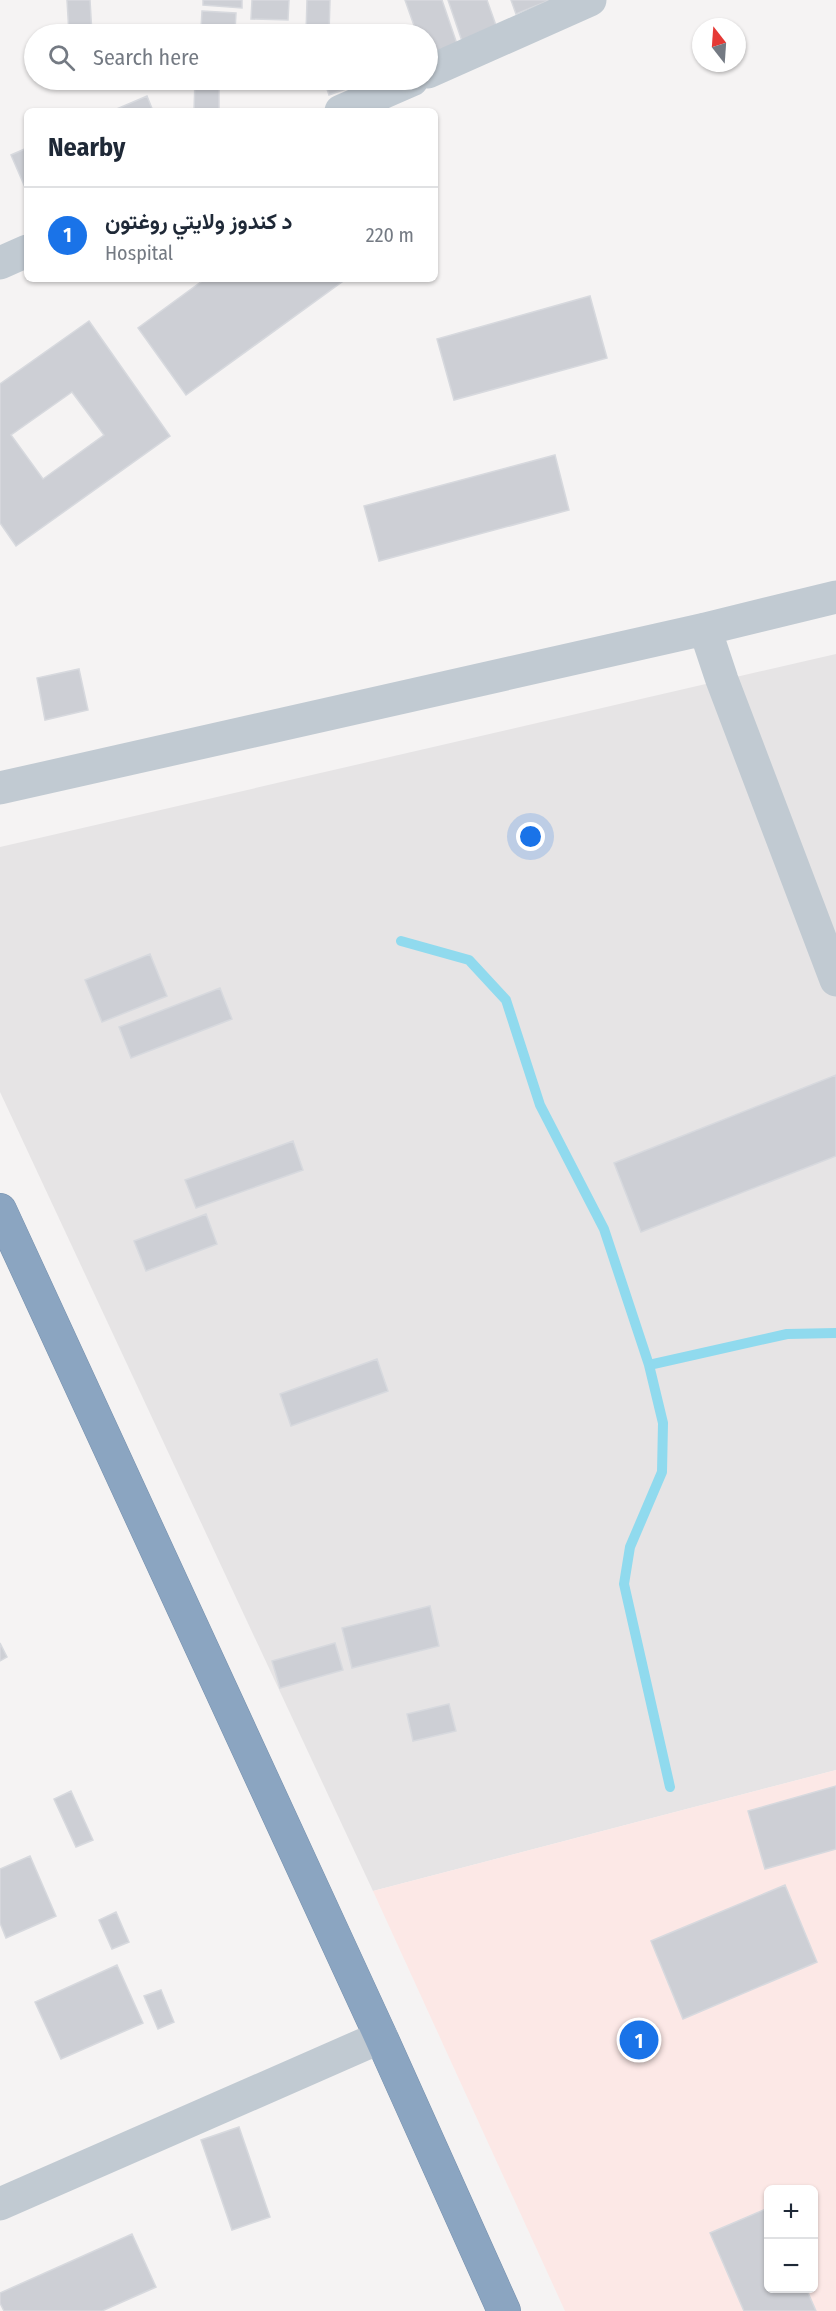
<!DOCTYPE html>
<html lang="en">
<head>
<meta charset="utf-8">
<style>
	:root { --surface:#fff; --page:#f6f6f7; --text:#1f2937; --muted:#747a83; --line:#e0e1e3; --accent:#1a73e8 }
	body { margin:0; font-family:"Fira Sans Condensed",Vazirmatn,sans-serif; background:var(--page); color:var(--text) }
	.controls { position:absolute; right:18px; bottom:18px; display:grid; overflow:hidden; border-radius:9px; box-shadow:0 2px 4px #0004 }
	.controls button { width:54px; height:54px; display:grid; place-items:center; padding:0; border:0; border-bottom:2px solid var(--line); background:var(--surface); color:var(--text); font:30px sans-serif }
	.compass { position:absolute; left:692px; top:18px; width:54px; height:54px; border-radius:50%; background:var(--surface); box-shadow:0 2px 4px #0004; rotate:343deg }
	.you { position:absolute; left:531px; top:837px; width:21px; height:21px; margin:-15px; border:4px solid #fff; border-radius:50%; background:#1a73e8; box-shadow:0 0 0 9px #1a73e833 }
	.badge { display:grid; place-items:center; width:39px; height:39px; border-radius:50%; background:var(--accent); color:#fff; font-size:20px; font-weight:700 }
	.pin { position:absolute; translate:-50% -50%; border:3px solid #fff; box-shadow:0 2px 6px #0006 }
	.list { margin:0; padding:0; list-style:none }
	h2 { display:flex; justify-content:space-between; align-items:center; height:78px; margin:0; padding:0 24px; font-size:26px }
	h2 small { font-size:20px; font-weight:400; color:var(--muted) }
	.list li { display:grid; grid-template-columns:39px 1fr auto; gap:18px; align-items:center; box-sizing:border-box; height:96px; padding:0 24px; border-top:2px solid var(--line) }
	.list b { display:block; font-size:22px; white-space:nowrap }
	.list p { margin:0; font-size:20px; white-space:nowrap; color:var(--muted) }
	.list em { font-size:20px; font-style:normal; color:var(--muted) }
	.icon { flex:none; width:33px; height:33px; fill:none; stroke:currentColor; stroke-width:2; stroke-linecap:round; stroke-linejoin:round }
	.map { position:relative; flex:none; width:836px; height:2311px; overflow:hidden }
	.search { position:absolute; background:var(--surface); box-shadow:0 2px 4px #0004; left:24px; top:24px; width:414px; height:66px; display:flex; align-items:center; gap:15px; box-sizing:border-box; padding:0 21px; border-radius:33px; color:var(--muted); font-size:22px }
	.panel { position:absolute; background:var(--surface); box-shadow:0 2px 4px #0004; left:24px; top:108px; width:414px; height:174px; border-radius:9px }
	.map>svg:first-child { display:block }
</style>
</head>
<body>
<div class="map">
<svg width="836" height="2311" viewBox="0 0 836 2311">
	<rect width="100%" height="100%" fill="#f5f3f3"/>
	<path fill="#e6e4e5" d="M836 654V1770L373 1891 0 1092V847Z"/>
	<path fill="#fce8e6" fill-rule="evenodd" d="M836 1770V2311H565L373 1891ZM768 2190H814V2288H768Z"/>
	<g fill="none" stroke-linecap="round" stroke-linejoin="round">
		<path stroke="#90daee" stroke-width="10" d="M401 941 469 960 506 1000 540 1105 604 1229 649 1365 663 1423 662 1472 630 1547 624 1584 670 1787
			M649 1365 787 1334 836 1333"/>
	</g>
	<path fill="#cdcfd5" stroke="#d7d9de" stroke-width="1.5" fill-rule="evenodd" d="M67 0H90L92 34H69Z
		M203 0H242V8L203 5Z
		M252 0H289L288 20 251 19Z
		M307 0H330L329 34H306Z
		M405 0H442L457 44 428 54V34H417Z
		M448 0H487L498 31 463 44Z
		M511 0H550L516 14Z
		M202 11 236 13 235 31 201 29Z
		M267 25 302 27 301 34H267Z
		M195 80H219V111H194Z
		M324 80H371L329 95Z
		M147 96 153 111H112Z
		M27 148V192L11 155Z
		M205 279H346L186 395 138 328Z
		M590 296 607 358 454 400 437 339Z
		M89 321 170 436 16 546 0 523V384ZM72 392 104 435 43 479 11 435Z
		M555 455 569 510 379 561 364 506Z
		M79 669 88 710 45 720 37 678Z
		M150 954 167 996 102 1022 85 980Z
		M220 988 232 1019 131 1058 119 1027Z
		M836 1075V1156L641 1232 614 1163Z
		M293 1141 303 1170 196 1208 185 1180Z
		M206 1214 217 1244 146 1271 134 1241Z
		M377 1359 388 1391 291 1426 280 1394Z
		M430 1606 439 1646 352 1668 342 1628Z
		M0 1643 7 1657 0 1661Z
		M335 1643 343 1670 280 1688 272 1661Z
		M449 1704 456 1731 413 1741 407 1714Z
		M836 1786V1849L765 1869 748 1811Z
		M71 1791 93 1840 76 1847 54 1799Z
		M30 1856 56 1916 6 1938 0 1923V1869Z
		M785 1885 817 1962 683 2019 651 1941Z
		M116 1912 129 1942 112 1949 99 1920Z
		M117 1965 143 2023 61 2059 35 2002Z
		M161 1990 174 2022 158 2029 144 1996Z
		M239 2127 270 2217 232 2230 201 2140Z
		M768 2208V2288H806L816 2311H744L710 2233Z
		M132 2234 156 2287 102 2311H4L0 2303V2293Z"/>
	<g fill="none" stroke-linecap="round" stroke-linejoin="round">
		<defs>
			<path id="highway" d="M0 1210 381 2037 504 2311"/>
		</defs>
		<use href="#highway" stroke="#7690ad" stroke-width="34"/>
		<path stroke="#c1cad2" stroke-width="33" d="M428 72 590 0
			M341 111 412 80
			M0 263 27 251
			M705 629 722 680 836 980
			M0 788 705 629 836 597
			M0 2204 381 2037"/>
		<use href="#highway" stroke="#8ba5c1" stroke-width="33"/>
	</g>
</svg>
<div class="controls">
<button>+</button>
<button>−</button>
</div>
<svg class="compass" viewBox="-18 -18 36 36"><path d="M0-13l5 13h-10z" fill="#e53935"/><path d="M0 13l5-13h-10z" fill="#747a83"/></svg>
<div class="you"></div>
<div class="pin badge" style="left:639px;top:2040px">1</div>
<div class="search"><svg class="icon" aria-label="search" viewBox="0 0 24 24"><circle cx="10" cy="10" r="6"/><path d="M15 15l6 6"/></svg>Search here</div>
<section class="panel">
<h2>Nearby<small></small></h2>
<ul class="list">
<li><span class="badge">1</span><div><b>د کندوز ولایتي روغتون</b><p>Hospital</p></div><em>220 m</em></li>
</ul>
</section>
</div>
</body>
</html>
